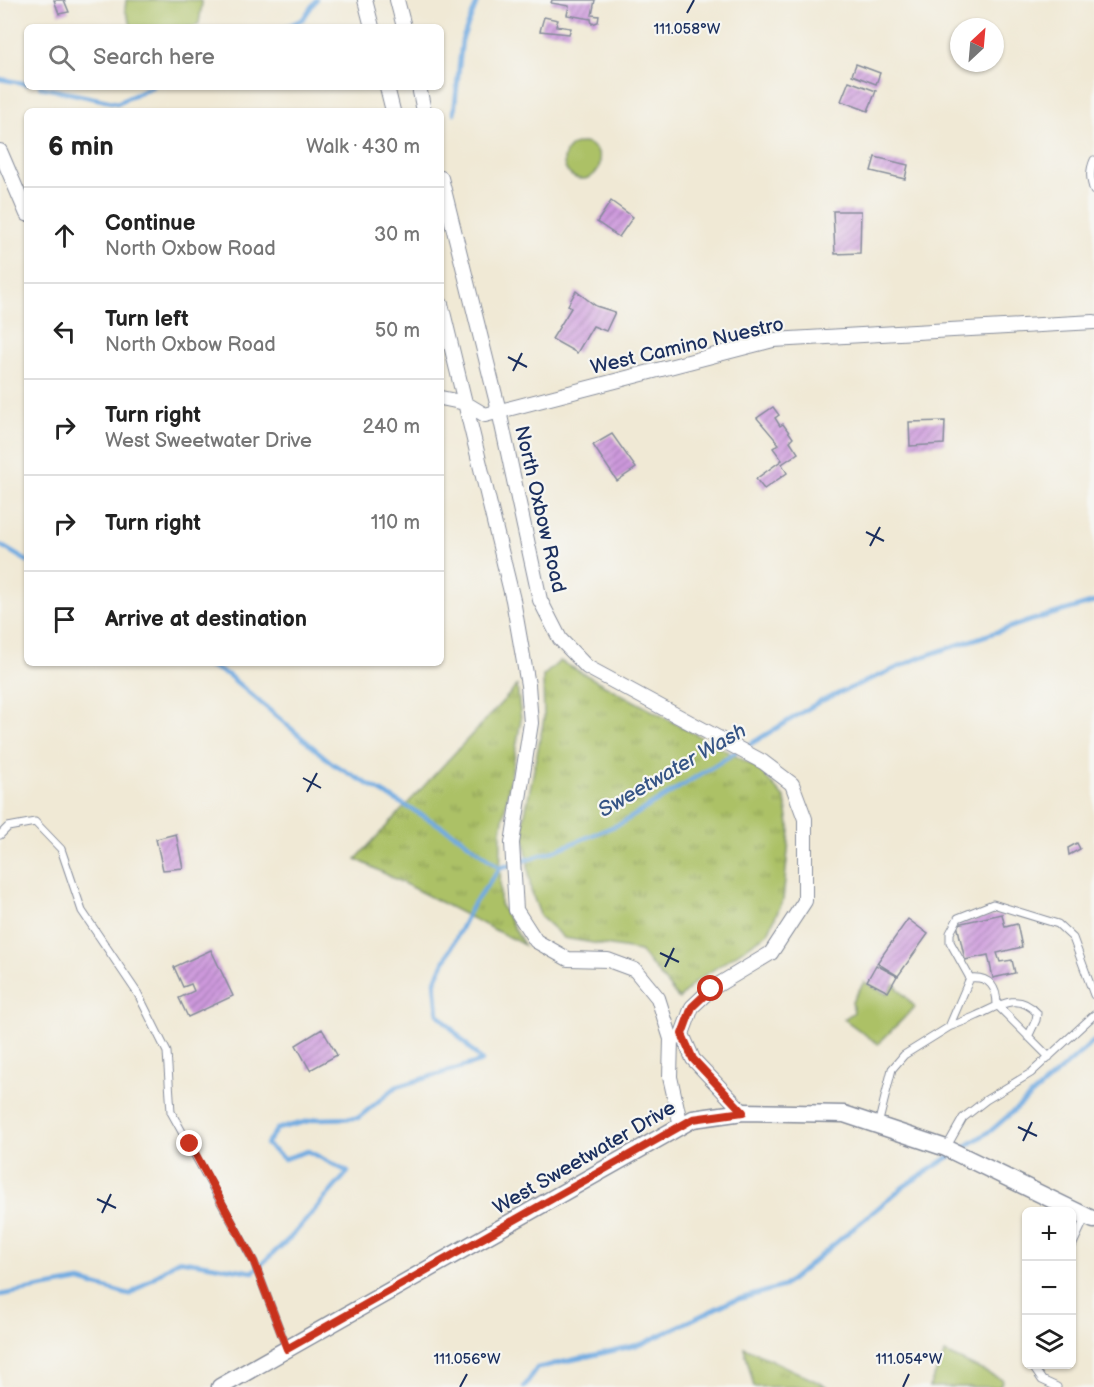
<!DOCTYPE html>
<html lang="en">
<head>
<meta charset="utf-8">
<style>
	:root { --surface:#fff; --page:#f2f2f2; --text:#222; --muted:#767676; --line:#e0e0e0 }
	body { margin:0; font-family:"Balsamiq Sans",sans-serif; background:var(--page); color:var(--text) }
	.controls { position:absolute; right:18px; bottom:18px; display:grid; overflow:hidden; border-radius:9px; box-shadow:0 2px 4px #0004 }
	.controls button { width:54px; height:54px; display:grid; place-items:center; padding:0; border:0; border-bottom:2px solid var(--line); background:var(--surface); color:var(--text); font:30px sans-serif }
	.compass { position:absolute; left:950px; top:18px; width:54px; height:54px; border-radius:50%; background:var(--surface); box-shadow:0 2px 4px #0004; rotate:26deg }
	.stop { position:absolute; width:18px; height:18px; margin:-14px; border:4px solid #c8321e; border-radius:50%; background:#fff }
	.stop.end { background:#c8321e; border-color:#fff; box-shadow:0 2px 6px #0008 }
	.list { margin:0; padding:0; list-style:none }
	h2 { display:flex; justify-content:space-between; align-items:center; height:78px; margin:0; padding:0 24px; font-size:26px }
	h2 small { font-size:20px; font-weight:400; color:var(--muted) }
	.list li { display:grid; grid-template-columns:39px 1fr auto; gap:18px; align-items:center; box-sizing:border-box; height:96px; padding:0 24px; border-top:2px solid var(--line) }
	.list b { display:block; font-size:22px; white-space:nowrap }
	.list p { margin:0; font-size:20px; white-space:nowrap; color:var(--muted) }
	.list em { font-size:20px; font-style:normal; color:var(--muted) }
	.icon { flex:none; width:33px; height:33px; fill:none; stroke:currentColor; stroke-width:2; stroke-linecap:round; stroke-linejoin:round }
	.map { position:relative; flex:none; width:1094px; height:1387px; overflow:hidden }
	.search { position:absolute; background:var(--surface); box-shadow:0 2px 4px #0004; left:24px; top:24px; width:420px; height:66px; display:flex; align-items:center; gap:15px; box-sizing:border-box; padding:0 21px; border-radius:9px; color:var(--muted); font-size:22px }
	.panel { position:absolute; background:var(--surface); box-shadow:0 2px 4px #0004; left:24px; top:108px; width:420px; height:558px; border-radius:9px }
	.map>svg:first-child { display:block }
</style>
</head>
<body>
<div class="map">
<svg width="1094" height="1387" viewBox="0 0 1094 1387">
	<defs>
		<pattern id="grass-tufts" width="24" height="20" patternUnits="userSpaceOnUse" patternTransform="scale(1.5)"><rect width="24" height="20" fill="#acc166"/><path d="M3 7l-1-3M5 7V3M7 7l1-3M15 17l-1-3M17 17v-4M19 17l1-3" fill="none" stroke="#8b9d57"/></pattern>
		<pattern id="building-hatch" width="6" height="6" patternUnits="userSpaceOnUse" patternTransform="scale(1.5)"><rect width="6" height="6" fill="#cd99dc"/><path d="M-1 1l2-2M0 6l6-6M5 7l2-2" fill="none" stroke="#a67db6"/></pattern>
	</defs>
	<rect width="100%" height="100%" fill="#f6f6f2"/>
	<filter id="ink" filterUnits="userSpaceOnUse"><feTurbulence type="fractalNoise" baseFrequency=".0167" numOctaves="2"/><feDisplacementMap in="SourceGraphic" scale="12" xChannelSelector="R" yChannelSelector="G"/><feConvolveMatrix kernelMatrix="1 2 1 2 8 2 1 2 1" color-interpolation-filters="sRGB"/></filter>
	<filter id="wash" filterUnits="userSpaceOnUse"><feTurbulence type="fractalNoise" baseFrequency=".008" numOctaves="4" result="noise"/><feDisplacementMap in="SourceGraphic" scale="24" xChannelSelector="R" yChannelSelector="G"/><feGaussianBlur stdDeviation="1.35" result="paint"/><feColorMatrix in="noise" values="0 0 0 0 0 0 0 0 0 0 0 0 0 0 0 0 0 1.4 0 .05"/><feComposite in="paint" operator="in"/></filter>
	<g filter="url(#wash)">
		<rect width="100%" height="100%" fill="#f0e9d5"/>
		<path fill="url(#grass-tufts)" stroke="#647862" stroke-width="1.5" d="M560 661 758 768 785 799 790 831 783 900 768 933 695 982 679 999 640 951 564 938 541 917 531 891 523 824 544 719 543 676Z
			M517 686 521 720 501 831 500 904 524 945 356 859Z
			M744 1347 828 1387H754Z"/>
		<path fill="#acc166" stroke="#647862" stroke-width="1.5" d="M126 0H200L202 3 199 23 194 27H132L125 10Z
			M564 161a18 18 0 1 1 36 0a18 18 0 1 1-36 0Z
			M864 982 887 994 894 984 915 1007 878 1044 844 1019 854 1012 852 1002Z
			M945 1353 1003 1380 999 1387H929Z"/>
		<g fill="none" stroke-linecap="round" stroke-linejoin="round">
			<path stroke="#71abe1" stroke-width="4.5" d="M286 27 303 19 316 0
				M0 79 27 84
				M40 87 117 103 152 87
				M454 113 462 40 478 0
				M0 545 27 561
				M203 663 228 675 333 764 460 837 500 868 551 852 622 823 736 752
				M744 748 819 702 919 658 1029 621 1094 602
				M959 1151 993 1129 1094 1041
				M0 1295 80 1281 129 1295 178 1260 253 1272 291 1237 348 1172 308 1151 284 1159 266 1144 277 1129 317 1119 358 1118 396 1087 482 1061 438 1014 435 981 472 906 500 868
				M524 1387 537 1368 642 1344 729 1302 784 1286 903 1187 952 1155"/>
		</g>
		<g id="blocks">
			<path fill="url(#building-hatch)" d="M54 0H64L69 12 59 14Z
				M552 0H595L592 15 599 16 598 22 592 24 591 19 567 15 569 6 551 3Z
				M544 17 558 20 556 26 571 28 569 34 540 31Z
				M856 64 880 73 876 84 852 75Z
				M849 81 876 91 868 111 841 101Z
				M875 157 908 165 905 179 871 171Z
				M611 201 633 217 619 237 597 222Z
				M833 211H861L860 253 835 254Z
				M576 291 596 306 615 312 606 331 593 326 577 353 552 339 571 308 568 305Z
				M773 407 779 415 775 418 780 426 783 424 793 438 790 441 798 453 782 464 787 473 764 489 756 479 782 460 773 448 779 444 757 418Z
				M945 421 944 444 910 446 909 422Z
				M612 434 636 468 617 481 593 445Z
				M176 834 183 868 163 870 156 839Z
				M1077 843 1080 849 1069 855 1068 848Z
				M1002 914 1005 927 1017 924 1022 947 997 953 1000 962 1012 960 1015 973 993 978 988 955 965 960 957 924Z
				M908 919 928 934 898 976 877 963Z
				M211 950 233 996 188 1017 179 998 194 991 191 984 183 987 174 967Z
				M876 965 897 976 888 992 867 981Z
				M322 1029 337 1055 310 1070 296 1045Z"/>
		</g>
	</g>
	<g filter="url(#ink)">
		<use href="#blocks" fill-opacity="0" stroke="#868c9a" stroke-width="1.5"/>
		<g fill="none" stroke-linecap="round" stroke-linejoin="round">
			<defs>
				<path id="service" d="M1094 160C1089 171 1090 180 1094 191
					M0 835 8 827 35 822 61 849 82 911 138 994 167 1052 171 1112 254 1262 287 1349
					M970 978 950 942V933L958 918 993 904 1058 924 1073 938 1094 995
					M949 1027C958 1023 968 1020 976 1016 998 1006 1018 991 1037 1013L1036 1020 1028 1037
					M878 1125 892 1069 904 1055 949 1027 970 978C990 976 997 988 997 1005L1049 1057
					M946 1148 963 1118 986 1100 1031 1073 1094 1015
					M1072 1246 1086 1216
					M1026 1340V1347
					M1031 1364 1042 1380 1057 1387"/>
				<path id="minor" d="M365 0 372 27
					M397 0 404 27
					M387 87 393 111
					M419 87 424 111
					M0 151 27 214
					M441 178 499 411 540 600 560 639 587 667 763 762 792 784 805 819V901L771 953 711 989 692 1007 682 1034 693 1059 743 1112
					M441 304 513 600 528 685 531 723 512 843 516 910 536 941 568 959 608 960 635 970 658 998 671 1039 670 1077 681 1126
					M441 398 465 403 485 415 773 340 1094 322"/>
				<path id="tertiary" d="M220 1387 693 1119 743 1112 844 1114 946 1148 1094 1220"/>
			</defs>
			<use href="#service" stroke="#868c9a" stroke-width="9"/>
			<use href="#minor" stroke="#868c9a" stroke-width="16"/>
			<use href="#tertiary" stroke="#868c9a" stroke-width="19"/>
			<use href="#service" stroke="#fff" stroke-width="7"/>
			<use href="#minor" stroke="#fff" stroke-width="14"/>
			<use href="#tertiary" stroke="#fff" stroke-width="16"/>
		</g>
	</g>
	<g fill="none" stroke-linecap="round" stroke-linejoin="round" filter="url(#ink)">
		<path stroke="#c8321e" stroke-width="8" d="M190 1144 254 1262 287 1349 693 1119 743 1112 693 1059 682 1034 692 1007 711 989"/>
	</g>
	<path fill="none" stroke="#1b2f5e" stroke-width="2" d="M687 13 694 0M508 357 527 367M513 371 522 353M866 532 884 541M870 546 880 527M303 778 321 788M307 792 317 773M660 953 679 962M665 967 674 948M1018 1127 1037 1136M1023 1141 1032 1122M97 1199 116 1208M102 1213 111 1194M460 1387 467 1374M903 1387 909 1374"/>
	<g text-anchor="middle" stroke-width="4.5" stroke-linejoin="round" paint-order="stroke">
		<g font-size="20" fill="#1b2f5e" stroke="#f6f6f2">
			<text transform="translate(687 345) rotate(-13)" y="7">West Camino Nuestro</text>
			<text transform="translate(541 509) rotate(77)" y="7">North Oxbow Road</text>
			<text transform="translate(584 1157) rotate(-30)" y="7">West Sweetwater Drive</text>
		</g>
		<g font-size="21" font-style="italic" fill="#355485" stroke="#f6f6f2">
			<text transform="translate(672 770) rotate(-30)" y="7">Sweetwater Wash</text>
		</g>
	</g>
	<g font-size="15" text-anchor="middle" fill="#1b2f5e" stroke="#f6f6f2" stroke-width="4.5" stroke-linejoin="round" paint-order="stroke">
		<text x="687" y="34">111.058°W</text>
		<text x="467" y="1364">111.056°W</text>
		<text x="909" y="1364">111.054°W</text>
	</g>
</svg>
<div class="controls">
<button>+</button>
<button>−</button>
<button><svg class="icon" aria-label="layers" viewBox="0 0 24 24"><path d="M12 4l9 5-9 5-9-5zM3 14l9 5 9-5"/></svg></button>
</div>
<svg class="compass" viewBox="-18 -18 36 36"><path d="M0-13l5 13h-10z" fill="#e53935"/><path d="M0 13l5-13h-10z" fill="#767676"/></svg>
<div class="stop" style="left:711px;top:989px"></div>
<div class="stop end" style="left:190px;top:1144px"></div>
<div class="search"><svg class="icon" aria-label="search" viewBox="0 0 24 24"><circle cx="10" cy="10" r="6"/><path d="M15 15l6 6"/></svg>Search here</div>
<section class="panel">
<h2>6 min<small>Walk · 430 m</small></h2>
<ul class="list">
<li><svg class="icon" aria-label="ahead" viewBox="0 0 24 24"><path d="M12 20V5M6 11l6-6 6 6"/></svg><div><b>Continue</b><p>North Oxbow Road</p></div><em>30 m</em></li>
<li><svg class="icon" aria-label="left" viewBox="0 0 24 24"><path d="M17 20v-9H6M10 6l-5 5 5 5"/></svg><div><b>Turn left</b><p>North Oxbow Road</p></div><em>50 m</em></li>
<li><svg class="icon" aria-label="right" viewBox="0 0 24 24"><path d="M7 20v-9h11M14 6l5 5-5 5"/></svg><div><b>Turn right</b><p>West Sweetwater Drive</p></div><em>240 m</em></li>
<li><svg class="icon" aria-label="right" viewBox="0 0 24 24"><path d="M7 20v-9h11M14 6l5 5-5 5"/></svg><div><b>Turn right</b></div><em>110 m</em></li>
<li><svg class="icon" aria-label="arrive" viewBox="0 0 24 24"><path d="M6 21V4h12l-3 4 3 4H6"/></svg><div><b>Arrive at destination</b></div></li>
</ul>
</section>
</div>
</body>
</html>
